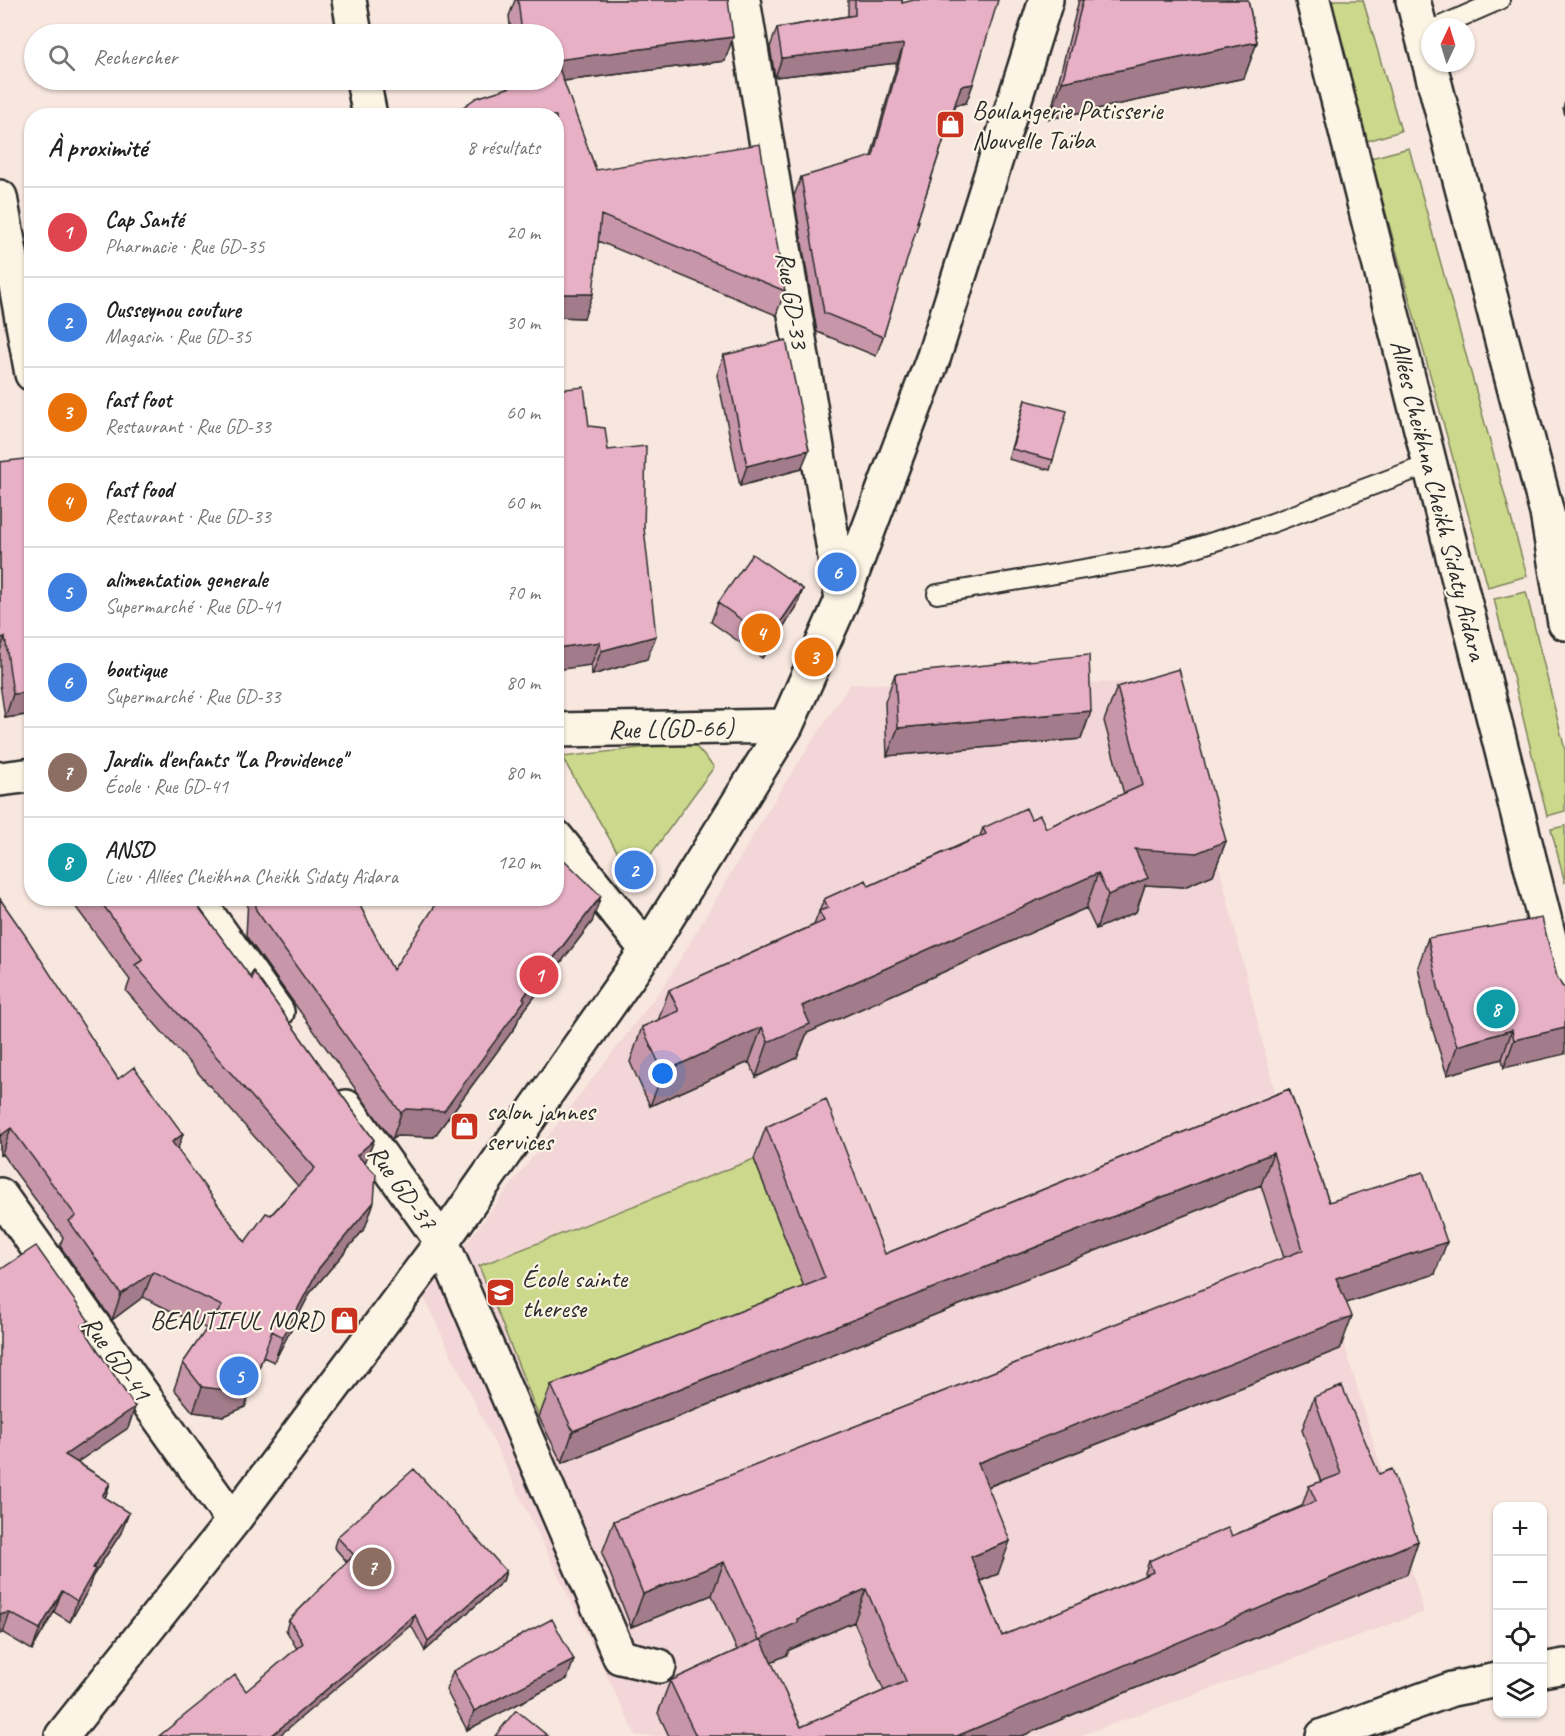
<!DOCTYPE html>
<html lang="fr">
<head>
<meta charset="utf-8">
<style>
	:root { --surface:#fff; --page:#f6f6f6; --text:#222; --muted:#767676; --line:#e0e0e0; --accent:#ea580c }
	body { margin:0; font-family:Caveat,sans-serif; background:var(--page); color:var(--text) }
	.controls { position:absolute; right:18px; bottom:18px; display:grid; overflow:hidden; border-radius:12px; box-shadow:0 2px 4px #0004 }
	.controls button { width:54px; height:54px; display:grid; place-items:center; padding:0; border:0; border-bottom:2px solid var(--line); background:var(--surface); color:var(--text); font:30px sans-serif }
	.compass { position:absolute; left:1421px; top:18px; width:54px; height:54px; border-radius:50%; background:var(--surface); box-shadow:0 2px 4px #0004; rotate:4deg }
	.you { position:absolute; left:663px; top:1074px; width:21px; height:21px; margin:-15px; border:4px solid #fff; border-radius:50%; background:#1a73e8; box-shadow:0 0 0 9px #1a73e833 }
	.badge { display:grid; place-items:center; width:39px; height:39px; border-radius:50%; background:var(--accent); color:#fff; font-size:20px; font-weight:700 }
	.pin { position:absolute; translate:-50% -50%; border:3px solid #fff; box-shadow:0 2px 6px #0006 }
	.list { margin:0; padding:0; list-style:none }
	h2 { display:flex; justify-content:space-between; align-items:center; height:78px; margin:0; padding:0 24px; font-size:26px }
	h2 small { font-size:20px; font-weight:400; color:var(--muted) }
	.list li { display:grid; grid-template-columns:39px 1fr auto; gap:18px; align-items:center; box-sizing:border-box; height:90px; padding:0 24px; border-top:2px solid var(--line) }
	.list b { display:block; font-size:22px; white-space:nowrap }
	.list p { margin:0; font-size:20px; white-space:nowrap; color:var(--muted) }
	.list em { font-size:20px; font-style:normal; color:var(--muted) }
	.icon { flex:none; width:33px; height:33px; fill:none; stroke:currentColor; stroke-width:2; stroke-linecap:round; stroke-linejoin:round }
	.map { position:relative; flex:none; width:1565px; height:1736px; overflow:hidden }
	.search { position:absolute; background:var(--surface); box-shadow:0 2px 4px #0004; left:24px; top:24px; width:540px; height:66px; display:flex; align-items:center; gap:15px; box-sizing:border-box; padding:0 21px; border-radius:33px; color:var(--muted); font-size:22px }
	.panel { position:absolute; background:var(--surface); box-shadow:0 2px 4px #0004; left:24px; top:108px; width:540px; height:798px; border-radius:24px }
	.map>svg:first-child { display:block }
</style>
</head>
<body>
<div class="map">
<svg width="1565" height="1736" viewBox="0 0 1565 1736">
	<rect width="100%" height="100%" fill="#f8e7df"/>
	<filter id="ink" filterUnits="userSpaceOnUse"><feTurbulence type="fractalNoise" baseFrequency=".0167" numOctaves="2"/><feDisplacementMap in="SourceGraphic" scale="12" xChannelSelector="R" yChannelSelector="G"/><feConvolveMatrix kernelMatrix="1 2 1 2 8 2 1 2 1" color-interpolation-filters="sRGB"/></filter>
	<g filter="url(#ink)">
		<path fill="#f3d6d7" d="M1174 682 1302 1202 1424 1612 1079 1736H636L424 1298 666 983 776 797 850 684Z"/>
		<path fill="#ccd98c" stroke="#7c825c" stroke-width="1.5" d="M1327 0H1363L1401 131 1367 141Z
			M1409 148 1527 576 1488 587 1371 158Z
			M1526 592 1565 750V811L1547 816 1494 599Z
			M692 742 714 767 633 879 562 757Z
			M1565 826V883L1551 829Z
			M754 1159 814 1310 539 1417 479 1266Z"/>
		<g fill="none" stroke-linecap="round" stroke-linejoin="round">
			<defs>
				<path id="service" d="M1438 27 1500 0
					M937 594 1178 553 1272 523 1430 464"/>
				<path id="minor" d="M349 0 355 34
					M743 0 842 599
					M363 80 370 116
					M0 197 32 374
					M556 730 786 726
					M0 779 32 775
					M556 837 647 950
					M196 898 277 1012
					M346 1107 442 1242 620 1657 659 1666
					M0 1195 233 1521
					M1542 1670 1565 1666
					M62 1736 233 1521 442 1242 647 950 786 726 842 600 934 356 1046 0
					M1323 1736 1452 1689 1498 1680"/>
				<path id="tertiary" d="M1313 0 1565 1001
					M1413 0 1547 513 1565 623"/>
			</defs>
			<use href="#service" stroke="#2b2b2b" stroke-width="22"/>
			<use href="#minor" stroke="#2b2b2b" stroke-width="38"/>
			<use href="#tertiary" stroke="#2b2b2b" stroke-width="38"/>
			<use href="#service" stroke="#fcf5e5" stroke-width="18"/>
			<use href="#minor" stroke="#fcf5e5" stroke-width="33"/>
			<use href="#tertiary" stroke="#fcf5e5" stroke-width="33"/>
		</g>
		<path fill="#c797a9" stroke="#2b2b2b" stroke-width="1.5" fill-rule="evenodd" d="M515 0H728L725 61 563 81 596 170 785 291 776 315 598 241 584 318 556 317V116H457L459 110 516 85 515 80H554V34H511L509 16Z
			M848 0H902V3L973 84 966 103 955 105 917 222 883 337 876 356 817 332 794 196 801 177 871 157 897 63 775 77 770 47 777 28 848 16Z
			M1079 0H1248L1257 42 1244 78 1049 119Z
			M1565 102V115L1563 108Z
			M724 355 801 469 740 486 717 375Z
			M1025 400 1053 460 1050 470 1008 459Z
			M589 426 608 450 644 528 647 659 592 675 591 665Z
			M0 462 32 714 5 718 0 684Z
			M803 589 796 608 762 658 711 622 718 603Z
			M895 674 1091 711 1081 739 887 756 885 702Z
			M1117 687 1226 841 1213 875 1184 887 1145 885 1136 912 1096 929 1086 908 807 1033 797 1058 756 1077 749 1062 650 1106 630 1062 642 1027 658 1021 669 990 814 925 824 899 869 886 980 836 983 828 1031 819 1046 828 1124 794 1104 721Z
			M69 898H192L250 977 253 971 374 1140 365 1163V1228L310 1293 274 1362 263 1357 245 1407 224 1416 193 1412 174 1389 183 1363 207 1329 143 1297 112 1320 60 1246 63 1237 2 1154 0 1155V899L118 1079 177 1150 245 1242 298 1186 126 991 130 980Z
			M248 898H356L393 970 592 922 519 1017 516 1026 434 1137 396 1136 392 1140 246 936Z
			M1428 938 1557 977 1562 986 1504 1068 1502 1059 1447 1075 1428 1015 1418 967Z
			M1289 1089 1329 1202 1435 1274 1346 1303 1340 1349 988 1487 998 1574 981 1581 1002 1636 1144 1576 1149 1561 1232 1536 1302 1506 1309 1486 1321 1482 1302 1430 1314 1397 1379 1474 1418 1541 1407 1574 1022 1736H669L658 1713 670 1681 737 1650 712 1595 631 1627 602 1553 614 1521 1284 1258 1261 1185 562 1463 539 1417 551 1385 804 1287 754 1159 766 1127 885 1254ZM854 1622 884 1691 801 1727 771 1662 787 1655 789 1650Z
			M85 1332 135 1407 128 1428 77 1462 110 1483 105 1498 121 1533 92 1577 88 1590 70 1622 54 1612 32 1650 3 1633Z
			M337 1537 506 1571 503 1581 425 1651 411 1625 297 1649 286 1630 289 1620 347 1562 334 1547Z
			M453 1671 567 1679 467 1730 446 1690Z"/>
		<path fill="#a27b8a" stroke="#2b2b2b" stroke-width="1.5" d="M733 37 725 61 547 83 556 60Z
			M1257 42 1244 78 1049 119 1062 82Z
			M904 44 897 63 775 77 782 58Z
			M973 84 966 103 954 105 961 86Z
			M556 294H593L584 318 556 317Z
			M809 450 801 469 740 486 747 466Z
			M803 589 796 608 762 658 769 639Z
			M656 636 647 659 592 675 601 651Z
			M5 637 0 651V638Z
			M600 642 591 665 556 670V648Z
			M32 692V714L5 718 13 694Z
			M1091 711 1081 739 887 756 898 728Z
			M1226 841 1213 875 1184 887 1145 885 1136 912 1096 929 1108 895 1135 849Z
			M1098 873 1086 908 807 1033 797 1058 756 1077 768 1042 802 1006Z
			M601 896 592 922 519 1017 516 1026 434 1137 396 1136 392 1140 401 1113 523 998Z
			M762 1027 749 1062 650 1106 663 1072Z
			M1565 1028V1054L1504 1068 1514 1040Z
			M1512 1030 1502 1059 1447 1075 1457 1046Z
			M11 1128 2 1154 0 1155V1136Z
			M183 1134 174 1160 172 1142Z
			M374 1140 364 1165 357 1155Z
			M1273 1153 1261 1185 562 1463 573 1431Z
			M374 1202 365 1228 310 1293 274 1362 283 1337 319 1268Z
			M1447 1242 1435 1274 1325 1310 1336 1278Z
			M153 1272 143 1297 112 1320 121 1294Z
			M1352 1316 1340 1349 966 1495 978 1463Z
			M89 1321 82 1342V1326Z
			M254 1381 245 1407 224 1416 193 1412 202 1387Z
			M135 1407 128 1428 58 1475 65 1455Z
			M110 1483 103 1504 102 1496Z
			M129 1513 121 1533 92 1577 88 1590 70 1622 77 1601 93 1568Z
			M1010 1541 998 1574 959 1589 971 1557Z
			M1418 1541 1407 1574 1022 1736H957Z
			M724 1562 712 1595 631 1627 643 1594Z
			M506 1571 503 1581 425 1651 428 1641Z
			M866 1589 854 1622 789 1650 787 1655 747 1672 759 1640 797 1619Z
			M62 1591 54 1612 32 1650 40 1629Z
			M10 1613 3 1633 0 1634V1614Z
			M415 1615 411 1625 279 1736H271Z
			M574 1660 567 1679 467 1730 474 1711Z"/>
		<path fill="#e7b0c5" stroke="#2b2b2b" stroke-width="1.5" d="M518 0H728L733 37 556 60 596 170 760 144 785 291 601 215 593 294H556V116H457L459 110 476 98 527 82 526 80H554V34H522Z
			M855 0H902V3L914 0H998L973 84 961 86 917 222 919 221 883 337 824 313 801 177 873 156 904 44 782 58 777 28 855 15Z
			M1083 0H1248L1257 42 1062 82Z
			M786 340 809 450 747 466 724 355Z
			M584 387 589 426 605 428 608 450 646 446 644 528 656 636 601 651 600 642 556 648V390Z
			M1025 400 1067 411 1053 460 1012 449Z
			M32 458V692L13 694 5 637 0 638V462Z
			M752 554 803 589 769 639 718 603Z
			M1089 655 1091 711 898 728 895 674Z
			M1179 669 1226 841 1197 853 1135 849 1148 878 1108 895 1098 873 802 1006 810 1024 768 1042 762 1027 663 1072 642 1027 679 1011 669 990 824 921 819 911 828 908 824 899 866 880 869 886 986 834 983 828 1026 808 1031 819 1040 815 1046 828 1143 785 1117 687Z
			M556 856 561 857 601 896 523 998 525 1000 444 1111 406 1109 401 1113 256 910V898H356L393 970 440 898H556Z
			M98 898H192L252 979 253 971 374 1140 357 1155 376 1174 374 1202 319 1268 283 1337 272 1331 254 1381 233 1391 202 1387 183 1363 222 1306 153 1272 121 1294 69 1221 76 1216 11 1128 0 1136V899L25 935 118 1079 134 1067 183 1134 172 1142 245 1242 266 1213 271 1215 315 1168 135 965 143 960Z
			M1542 918 1557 977 1562 986 1565 988V1028L1514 1040 1512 1030 1457 1046 1438 987 1428 938Z
			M1289 1089 1329 1202 1423 1172 1447 1242 1336 1278 1352 1316 978 1463 1010 1541 971 1557 1002 1636 1153 1572 1149 1561 1169 1552 1228 1528 1232 1536 1316 1501 1309 1486 1341 1474 1314 1397 1342 1386 1379 1474 1392 1469 1418 1541 957 1736H696L670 1681 761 1639 801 1727 906 1681 866 1589 797 1619 799 1622 759 1640 724 1562 643 1594 614 1521 1303 1250 1273 1153 573 1431 551 1385 825 1278 766 1127 826 1099 885 1254Z
			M36 1246 89 1321 82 1326 135 1407 65 1455 110 1483 102 1496 129 1513 93 1568 95 1569 77 1601 62 1591 40 1629 10 1613 0 1614V1270Z
			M414 1469 506 1571 428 1641 415 1615 271 1736H159L235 1675 246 1691 303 1643 289 1620 354 1555 337 1537Z
			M552 1619 574 1660 474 1711 453 1671Z
			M516 1710 548 1736H495Z"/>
	</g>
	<defs>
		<symbol id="shop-square" viewBox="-11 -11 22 22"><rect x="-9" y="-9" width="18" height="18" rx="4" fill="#c8321e" stroke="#fcf5e5"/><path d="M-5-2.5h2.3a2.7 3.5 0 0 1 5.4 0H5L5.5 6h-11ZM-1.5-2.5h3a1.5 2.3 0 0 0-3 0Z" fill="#fff"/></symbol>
		<symbol id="school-square" viewBox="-11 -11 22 22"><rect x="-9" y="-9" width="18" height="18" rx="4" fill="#c8321e" stroke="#fcf5e5"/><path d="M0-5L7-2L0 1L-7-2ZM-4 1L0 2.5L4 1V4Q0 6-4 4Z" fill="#fff"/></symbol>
	</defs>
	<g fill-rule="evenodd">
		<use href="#shop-square" x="934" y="108" width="33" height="33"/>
		<use href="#shop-square" x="448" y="1110" width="33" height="33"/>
		<use href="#school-square" x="484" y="1276" width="33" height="33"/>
		<use href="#shop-square" x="328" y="1304" width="33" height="33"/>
	</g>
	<g text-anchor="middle" stroke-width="4.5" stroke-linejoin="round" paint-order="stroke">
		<g font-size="26" fill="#2b2b2b" stroke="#fcf5e5" text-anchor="start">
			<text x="972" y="119">Boulangerie Patisserie<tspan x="972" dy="30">Nouvelle Taïba</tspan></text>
			<text x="486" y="1120">salon jannes<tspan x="486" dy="30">services</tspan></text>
			<text x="522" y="1287">École sainte<tspan x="522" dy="30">therese</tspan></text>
			<text x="323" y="1329" text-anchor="end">BEAUTIFUL NORD</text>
		</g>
		<g font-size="26" fill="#2b2b2b" stroke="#fcf5e5">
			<text transform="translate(793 300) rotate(81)" y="9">Rue GD-33</text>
			<text transform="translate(1439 500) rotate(76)" y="9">Allées Cheikhna Cheikh Sidaty Aîdara</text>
			<text transform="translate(671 728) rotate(-1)" y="9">Rue L(GD-66)</text>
			<text transform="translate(403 1187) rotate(54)" y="9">Rue GD-37</text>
			<text transform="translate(117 1358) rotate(54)" y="9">Rue GD-41</text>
		</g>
	</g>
</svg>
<div class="controls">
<button>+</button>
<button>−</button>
<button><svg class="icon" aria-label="locate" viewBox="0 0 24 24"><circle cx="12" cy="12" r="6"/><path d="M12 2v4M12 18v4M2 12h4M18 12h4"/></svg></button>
<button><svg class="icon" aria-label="layers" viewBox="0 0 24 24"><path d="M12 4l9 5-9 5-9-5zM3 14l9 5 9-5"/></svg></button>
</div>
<svg class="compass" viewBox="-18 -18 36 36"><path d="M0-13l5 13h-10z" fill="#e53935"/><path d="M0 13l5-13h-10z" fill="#767676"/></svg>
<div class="you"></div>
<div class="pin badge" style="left:539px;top:975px;background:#e0444e">1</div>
<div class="pin badge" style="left:634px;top:870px;background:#3f7fe0">2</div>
<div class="pin badge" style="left:814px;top:657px;background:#e8710a">3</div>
<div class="pin badge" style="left:761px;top:633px;background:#e8710a">4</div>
<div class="pin badge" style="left:239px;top:1376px;background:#3f7fe0">5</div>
<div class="pin badge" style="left:837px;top:572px;background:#3f7fe0">6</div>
<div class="pin badge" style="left:372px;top:1567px;background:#8d6e63">7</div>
<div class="pin badge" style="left:1496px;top:1009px;background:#0f9aa8">8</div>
<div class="search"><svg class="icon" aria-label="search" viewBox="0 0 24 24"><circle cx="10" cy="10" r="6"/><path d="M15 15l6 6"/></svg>Rechercher</div>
<section class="panel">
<h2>À proximité<small>8 résultats</small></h2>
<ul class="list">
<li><span class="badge" style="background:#e0444e">1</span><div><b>Cap Santé</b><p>Pharmacie · Rue GD-35</p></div><em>20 m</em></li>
<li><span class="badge" style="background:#3f7fe0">2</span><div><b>Ousseynou couture</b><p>Magasin · Rue GD-35</p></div><em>30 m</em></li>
<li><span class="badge" style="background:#e8710a">3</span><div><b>fast foot</b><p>Restaurant · Rue GD-33</p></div><em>60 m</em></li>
<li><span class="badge" style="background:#e8710a">4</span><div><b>fast food</b><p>Restaurant · Rue GD-33</p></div><em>60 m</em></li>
<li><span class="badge" style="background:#3f7fe0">5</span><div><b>alimentation generale</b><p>Supermarché · Rue GD-41</p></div><em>70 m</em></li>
<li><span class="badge" style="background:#3f7fe0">6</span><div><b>boutique</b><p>Supermarché · Rue GD-33</p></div><em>80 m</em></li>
<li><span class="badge" style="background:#8d6e63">7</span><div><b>Jardin d'enfants &quot;La Providence&quot;</b><p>École · Rue GD-41</p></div><em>80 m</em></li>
<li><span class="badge" style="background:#0f9aa8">8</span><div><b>ANSD</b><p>Lieu · Allées Cheikhna Cheikh Sidaty Aîdara</p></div><em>120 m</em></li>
</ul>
</section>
</div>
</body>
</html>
